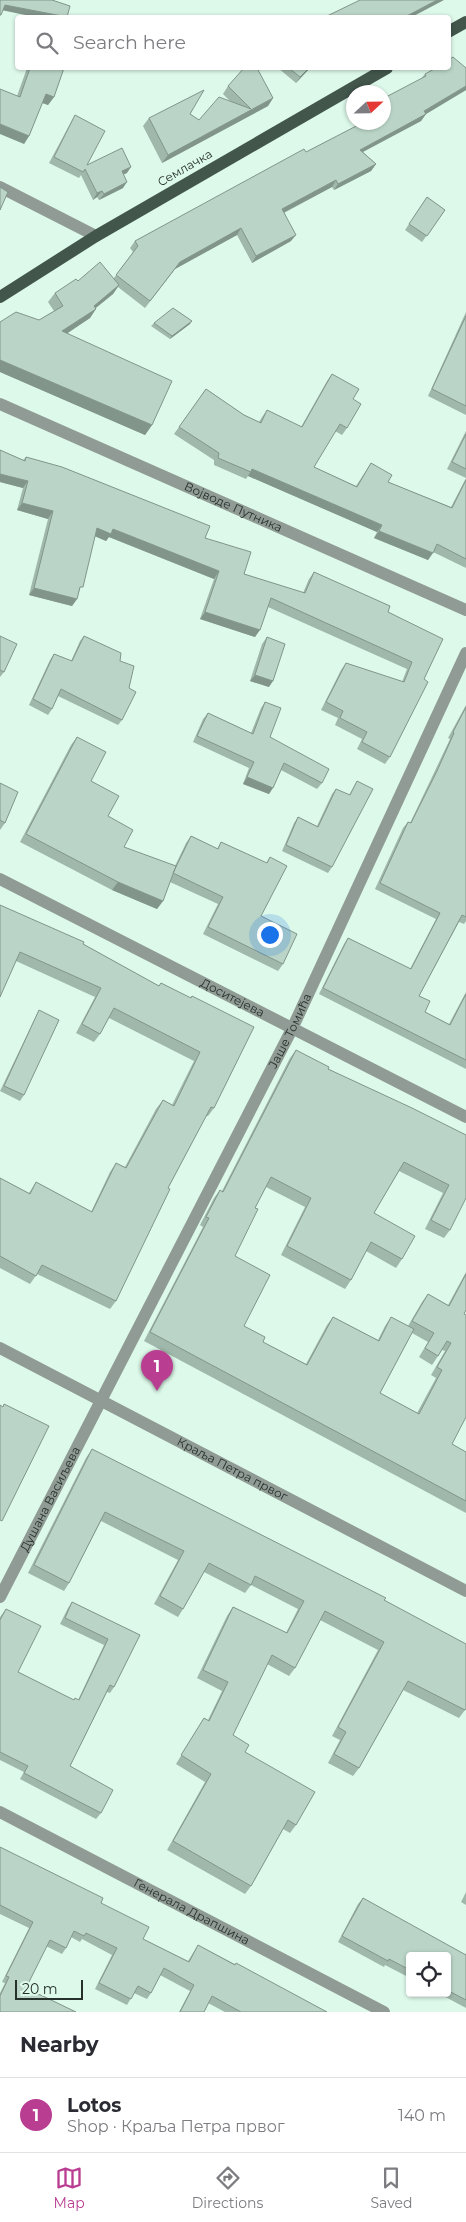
<!DOCTYPE html>
<html lang="en">
<head>
<meta charset="utf-8">
<style>
	:root { --surface:#fff; --page:#f7f7f7; --text:#2b2b33; --muted:#7c7c81; --line:#e1e1e2; --accent:#b93e91 }
	body { margin:0; font-family:Montserrat,sans-serif; background:var(--page); color:var(--text) }
	.controls { position:absolute; right:15px; bottom:15px; display:grid; overflow:hidden; border-radius:5px; box-shadow:0 1px 4px #0004 }
	.controls button { width:45px; height:45px; display:grid; place-items:center; padding:0; border:0; border-bottom:1px solid var(--line); background:var(--surface); color:var(--text); font:25px sans-serif }
	.compass { position:absolute; left:346px; top:85px; width:45px; height:45px; border-radius:50%; background:var(--surface); box-shadow:0 1px 4px #0004; rotate:68deg }
	.scale { position:absolute; left:15px; bottom:12px; width:68px; box-sizing:border-box; padding-left:5px; border:2px solid #26312c; border-top:0; font-size:14px; line-height:18px; white-space:nowrap; color:#26312c; -webkit-text-stroke:4px #ddf9ea; paint-order:stroke }
	.you { position:absolute; left:269px; top:934px; width:18px; height:18px; margin:-12px; border:4px solid #fff; border-radius:50%; background:#1a73e8; box-shadow:0 0 0 8px #1a73e833 }
	.badge { display:grid; place-items:center; width:32px; height:32px; border-radius:50%; background:var(--accent); color:#fff; font-size:16px; font-weight:700 }
	.pin { position:absolute; translate:-50% -41px; filter:drop-shadow(0 1px 2px #0008) }
	.pin::after { content:''; position:absolute; top:26px; width:18px; height:15px; background:inherit; clip-path:polygon(0 0,100% 0,50% 100%) }
	.list { margin:0; padding:0; list-style:none }
	h2 { display:flex; justify-content:space-between; align-items:center; height:65px; margin:0; padding:0 20px; font-size:21px }
	h2 small { font-size:16px; font-weight:400; color:var(--muted) }
	.list li { display:grid; grid-template-columns:32px 1fr auto; gap:15px; align-items:center; box-sizing:border-box; height:75px; padding:0 20px; border-top:1px solid var(--line) }
	.list b { display:block; font-size:19px; white-space:nowrap }
	.list p { margin:0; font-size:16px; white-space:nowrap; color:var(--muted) }
	.list em { font-size:16px; font-style:normal; color:var(--muted) }
	.icon { flex:none; width:28px; height:28px; fill:none; stroke:currentColor; stroke-width:2; stroke-linecap:round; stroke-linejoin:round }
	.map { position:relative; flex:none; width:466px; height:2012px; overflow:hidden }
	.search { position:absolute; background:var(--surface); box-shadow:0 1px 4px #0004; left:15px; right:15px; top:15px; height:55px; display:flex; align-items:center; gap:12px; box-sizing:border-box; padding:0 18px; border-radius:5px; color:var(--muted); font-size:19px }
	.sheet { height:140px; background:var(--surface) }
	nav { display:flex; justify-content:space-around; align-items:center; box-sizing:border-box; height:70px; border-top:1px solid var(--line); background:var(--surface); font-size:14px; color:var(--muted) }
	nav a { display:grid; justify-items:center; gap:2px }
	nav .on { color:var(--accent) }
	.map>svg:first-child { display:block }
</style>
</head>
<body>
<div class="map">
<svg width="466" height="2012" viewBox="0 0 466 2012">
	<rect width="100%" height="100%" fill="#ddf9ea"/>
	<g fill="none" stroke-linecap="round" stroke-linejoin="round">
		<g stroke="#909b96" stroke-width="12">
			<path d="M0 187 96 236"/>
			<path id="s1" d="M0 404 466 610"/>
			<path id="s2" d="M0 879 466 1117"/>
			<path id="s3" d="M0 1348 466 1591"/>
			<path id="s4" d="M0 1597 292 1029 466 653"/>
			<path id="s5" d="M0 1812 384 2012"/>
		</g>
		<path stroke="#42564c" stroke-width="12" d="M448 32 466 22
			M0 297 96 236 387 68"/>
	</g>
	<path fill="#a0b7ab" fill-rule="evenodd" d="M27 68H64L54 97 48 105 42 103 29 136 24 144 17 96Z
		M278 68H310L296 83Z
		M466 68V90L426 114 421 121 363 152 376 164 371 171 334 190 332 187 284 213 291 241 252 263 237 235 175 269 145 308 118 287 113 294 96 308 90 318 67 333 152 425 145 435 0 372V322L39 320 54 311 48 302 55 293 78 281 114 278 133 252 130 248 135 241 359 125 357 122H384L425 74Z
		M228 86 273 98 268 106 162 163 143 126 149 118 190 114 199 120 230 101 223 94Z
		M75 115 87 165 127 173 124 174 123 188 99 200 97 197 93 200 81 175 79 178 49 163 71 122Z
		M427 197 445 210 422 242 405 230Z
		M466 312V415L428 396Z
		M154 323 190 324 170 339 151 326Z
		M332 374 353 399 347 428 342 435 335 431 314 467 356 486 371 463 388 482 451 507 466 478 447 469 466 431V568L433 552 428 560 374 538 377 532 248 476 246 479 214 465V460L174 434 206 389 244 415 259 422 262 417 267 410 301 427 327 381Z
		M0 450 23 460 26 457 205 538 244 574 303 593 309 579 314 572 388 612 424 679 390 757 385 764 357 749 362 739 335 725 338 718 321 710 341 670 346 663 402 682 407 669 268 607 255 637 200 619 214 579 109 537 106 541 95 536 77 599 72 606 29 595 48 519 17 510 23 488 0 482Z
		M0 636 4 672 0 677Z
		M84 636 120 661 122 720 118 725 58 696 52 709 48 715 29 705 50 660 54 654 71 661 80 641Z
		M267 637 269 687 250 681 262 644Z
		M265 702 270 737 322 783 317 789 281 770 269 794 243 784 249 768 193 742 203 719 208 713 251 733 261 708Z
		M466 705V921L464 924 459 922 419 996 425 1012 449 1024 466 992V1069L319 994 344 944 348 938 410 969 436 919 375 889 403 828 408 822 410 823 432 777 450 739 448 738Z
		M77 737 91 781 108 816 124 847 175 866 186 843 191 836 217 849 221 842 266 863 270 857 261 916 283 964 278 971 203 934 218 904 170 882 163 901 157 909 112 890 20 842 71 745Z
		M357 781 332 867 328 873 282 851 294 823 298 817 317 826 332 794 336 789 349 795Z
		M0 783 5 823 0 830Z
		M0 905 83 944 159 986 161 983 190 998 192 996 214 1108 208 1116H206L168 1188 116 1301 110 1309 37 1274 30 1284 0 1268V1178L29 1193 36 1182 91 1212 110 1172 116 1163 125 1167 156 1109 163 1100 172 1105 194 1061 109 1018 100 1034 94 1042 76 1033 95 997 16 961Z
		M39 1010 24 1095 20 1101 0 1091 36 1016Z
		M296 1050 328 1069 466 1135 450 1230 444 1238 425 1229 443 1193 399 1171 374 1213 402 1259 396 1268 366 1251 351 1280 345 1289 281 1255 305 1207 266 1187 255 1208 235 1256 244 1326 263 1342 306 1364 327 1325 333 1317 378 1340 385 1326 391 1317 408 1326 422 1302 428 1294 448 1305 466 1272V1310L464 1314 452 1444 466 1452V1513L144 1341 203 1227 200 1225 214 1198 220 1190 222 1191 290 1058ZM412 1333 428 1342 419 1357 432 1365 442 1350 445 1351 431 1375 436 1378 417 1413 380 1393Z
		M92 1449 384 1600 465 1710 459 1718 403 1690 359 1768 353 1776 328 1763 340 1740 332 1736 378 1650 320 1620 295 1668 289 1676 267 1664 233 1735 296 1825 290 1833 283 1829 251 1886 245 1894 167 1850 205 1782 176 1764 204 1718 208 1720 222 1691 197 1678 227 1616 233 1607 286 1633 298 1609 251 1585 245 1593 204 1572 183 1609 178 1617 154 1604 178 1560 101 1521 69 1583 64 1591 28 1573 86 1458Z
		M72 1602 140 1635 114 1687 110 1693 107 1692 70 1766 101 1813 96 1819 20 1779 24 1772 0 1760V1617L6 1609 18 1672 74 1700H78L104 1645 60 1624 68 1608Z
		M0 1847 101 1903 143 1939 188 1961 198 1945 327 2012H225L208 2003 204 2012H179L190 1991 160 1975 151 1993 147 1999 134 1993 127 2005 95 1989 112 1955 82 1939 80 1942 71 1937 66 1948 62 1954 46 1946 26 1988 0 2012V1993L5 1983 2 1982 29 1928 0 1914Z
		M466 1892V1905L461 1902Z
		M363 1898 465 1955 466 1953V2008L438 1993H447V1956H410V1978L385 1965 384 1967 338 1942 358 1904Z"/>
	<path fill="#82958b" d="M437 0H444L410 18H403Z
		M5 5 67 17V18H40L1 10Z
		M309 68H310L296 83 300 77Z
		M466 86V90L426 114 421 121 355 156 360 150Z
		M46 94 54 97 48 105 40 102Z
		M273 98 268 106 162 163 168 155Z
		M0 124 29 136 24 144 0 134Z
		M376 164 371 171 334 190 338 184Z
		M131 167 127 173 118 177 122 171Z
		M336 180 332 187 277 216 282 209Z
		M127 182 123 188 99 200 104 194Z
		M102 191 97 197 93 200 97 193Z
		M241 228 237 235 175 269 145 308 180 262Z
		M296 235 291 241 252 263 256 256Z
		M119 285 113 294 93 310 96 309 90 318 56 341 62 331Z
		M192 321 190 324 170 339 172 336Z
		M0 360 152 425 145 435 0 372Z
		M252 469 382 525 377 532 248 476Z
		M0 474 28 481 23 488 0 482Z
		M22 503 53 511 48 519 17 510Z
		M97 528 113 529 219 571 214 579 109 537 106 541 92 535Z
		M379 531 433 553 428 560 374 538Z
		M34 588 77 599 72 606 29 595Z
		M205 612 260 630 255 637 200 619Z
		M255 675 273 681 269 687 250 681Z
		M247 777 273 788 269 794 243 784Z
		M118 882 163 901 157 909 112 890Z"/>
	<path fill="#bad5c7" stroke="#82958b" d="M0 0H52L70 6 67 17 5 5 1 15H0Z
		M360 0H437L403 18H323Z
		M453 57 466 68V86L424 111 426 114 360 150 376 164 338 184 336 180 282 209 296 235 256 256 241 228 180 262 150 301 116 275 138 246 135 241 304 149 306 152 364 122H384V98L426 76 425 74 436 68H448V60Z
		M30 68H64L54 97 46 94 29 136 0 124V89L20 97Z
		M244 68H257L273 98 168 155 149 118 204 90 190 114 199 120 219 97 251 109 228 86Z
		M289 68H309L300 77Z
		M75 115 105 131 87 165 122 148 131 167 122 171 127 182 104 194 102 191 97 193 85 169 83 172 54 157Z
		M0 187 8 192 0 210Z
		M427 197 445 210 427 236 409 224Z
		M100 262 119 285 94 306 96 309 62 331 172 381 152 425 0 360V322L16 312 39 320 63 306 55 293 76 279 78 281Z
		M173 308 192 321 172 336 154 323Z
		M466 316V406L432 389Z
		M332 374 359 389 353 399 361 404 347 428 340 424 314 467 357 487 371 463 392 475 388 482 452 508 466 480V559L437 544 433 553 379 531 382 525 252 469 251 472 218 458 219 453 179 427 206 389 244 415 261 423 267 410 302 427Z
		M466 434V469L452 462Z
		M0 450 25 461 26 457 62 467 210 526 205 538 251 552 244 574 305 593 314 572 390 606 388 612 443 639 424 679 428 682 390 757 362 742 367 732 340 718 343 711 326 702 346 663 404 682 412 662 271 598 260 630 205 612 219 571 113 529 111 534 97 528 83 587H80L77 599 34 588 53 511 22 503 28 481 0 474Z
		M0 636 17 644 4 672 0 670Z
		M84 636 121 653 120 661 134 666 129 688 136 692 122 720 61 689 52 709 33 699 54 654 72 661Z
		M267 637 285 644 273 681 255 675Z
		M265 702 281 708 270 737 329 769 322 783 284 763 273 788 247 777 254 762 197 736 208 713 253 734Z
		M466 707V917L462 915 419 996 430 1001 425 1012 450 1025 466 994V1060L323 988 348 938 411 969 440 913 380 883 408 822 411 823 437 771 454 733 453 732Z
		M77 737 106 752 91 781 119 796 108 816 133 830 124 847 176 866 163 901 118 882 26 834Z
		M357 781 373 789 332 867 286 845 298 817 318 827 336 789 350 795Z
		M0 783 18 792 5 823 0 820Z
		M191 836 218 849 221 842 267 863 270 857 287 866 261 916 297 934 283 964 208 927 223 897 173 873Z
		M0 905 84 942 83 944 159 986 161 983 191 998 192 996 254 1027 214 1108 211 1107 168 1188 170 1189 116 1301 42 1265 36 1276 0 1256V1178L30 1194 36 1182 92 1212 116 1163 126 1168 163 1100 174 1106 200 1052 114 1008 100 1034 82 1024 101 988 20 952 0 997Z
		M39 1010 59 1020 24 1095 4 1086Z
		M296 1050 329 1067 328 1069 412 1108 466 1135V1198L450 1230 431 1220 449 1185 404 1162 374 1213 415 1236 402 1259 371 1242 351 1280 287 1246 311 1198 271 1177 255 1208 258 1209 235 1256 270 1275 244 1326 265 1337 263 1342 307 1365 333 1317 379 1341 391 1317 414 1329 380 1393 419 1414 442 1370 437 1367 451 1343 447 1341 438 1356 425 1348 434 1333 412 1321 428 1294 449 1306 466 1274V1310L464 1314 466 1315V1417L452 1444 466 1452V1501L150 1332 209 1218 206 1217 220 1190 223 1192Z
		M4 1404 49 1426 2 1521 0 1520V1405L3 1407Z
		M92 1449 386 1598 384 1600 466 1644V1708L465 1710 408 1681 359 1768 334 1754 346 1732 338 1727 384 1642 325 1611 295 1668 272 1655 233 1735 249 1745 245 1752 315 1792 296 1825 288 1820 251 1886 173 1841 211 1774 181 1755 204 1718 209 1721 228 1682 203 1670 233 1607 287 1633 304 1601 255 1576 251 1585 209 1563 183 1609 160 1596 184 1551 105 1512 69 1583 34 1565Z
		M72 1602 140 1635 114 1687 110 1685 70 1766 113 1790 101 1813 24 1773 28 1766 0 1752V1620L6 1609 41 1626 18 1672 74 1700 75 1698 79 1700 108 1639 65 1618Z
		M0 1847 103 1898 101 1903 149 1927 143 1939 189 1962 198 1945 235 1965 236 1963 327 2012H241L212 1996 204 2012H180L194 1985 164 1968 151 1993 138 1986 131 1999 99 1983 117 1948 86 1933 84 1936 74 1931 66 1948 50 1940 26 1988 76 2012H0V1996L9 1977 6 1976 33 1922 0 1905Z
		M363 1898 466 1955V2000L447 1990V1956H410V1970L389 1959 388 1961 342 1936Z"/>
	<g text-anchor="middle" stroke-width="4" stroke-linejoin="round" paint-order="stroke">
		<g font-size="12" fill="#26312c" stroke="#ddf9ea">
			<text transform="translate(185 168) rotate(-30)" y="4">Семлачка</text>
			<text dy="4" stroke="none"><textPath href="#s1" startOffset="255">Војводе Путника</textPath></text>
			<text dy="4" stroke="none"><textPath href="#s2" startOffset="261">Доситејева</textPath></text>
			<text dy="4" stroke="none"><textPath href="#s4" startOffset="636">Јаше Томића</textPath></text>
			<text dy="4" stroke="none"><textPath href="#s3" startOffset="262">Краља Петра првог</textPath></text>
			<text dy="4" stroke="none"><textPath href="#s4" startOffset="110">Душана Васиљева</textPath></text>
			<text dy="4" stroke="none"><textPath href="#s5" startOffset="216">Генерала Драпшина</textPath></text>
		</g>
	</g>
</svg>
<div class="controls">
<button><svg class="icon" aria-label="locate" viewBox="0 0 24 24"><circle cx="12" cy="12" r="6"/><path d="M12 2v4M12 18v4M2 12h4M18 12h4"/></svg></button>
</div>
<svg class="compass" viewBox="-18 -18 36 36"><path d="M0-13l5 13h-10z" fill="#e53935"/><path d="M0 13l5-13h-10z" fill="#7c7c81"/></svg>
<div class="scale">20 m</div>
<div class="you"></div>
<div class="pin badge" style="left:157px;top:1391px">1</div>
<div class="search"><svg class="icon" aria-label="search" viewBox="0 0 24 24"><circle cx="10" cy="10" r="6"/><path d="M15 15l6 6"/></svg>Search here</div>
</div>
<section class="sheet">
<h2>Nearby<small></small></h2>
<ul class="list">
<li><span class="badge">1</span><div><b>Lotos</b><p>Shop · Краља Петра првог</p></div><em>140 m</em></li>
</ul>
</section>
<nav>
<a class="on"><svg class="icon" aria-label="map" viewBox="0 0 24 24"><path d="M3 6l6-2 6 2 6-2v14l-6 2-6-2-6 2zM9 4v14M15 6v14"/></svg>Map</a>
<a><svg class="icon" aria-label="directions" viewBox="0 0 24 24"><path d="M12 3l9 9-9 9-9-9zM9 14v-3h6M13 9l2 2-2 2"/></svg>Directions</a>
<a><svg class="icon" aria-label="saved" viewBox="0 0 24 24"><path d="M7 4h10v16l-5-4-5 4z"/></svg>Saved</a>
</nav>
</body>
</html>
